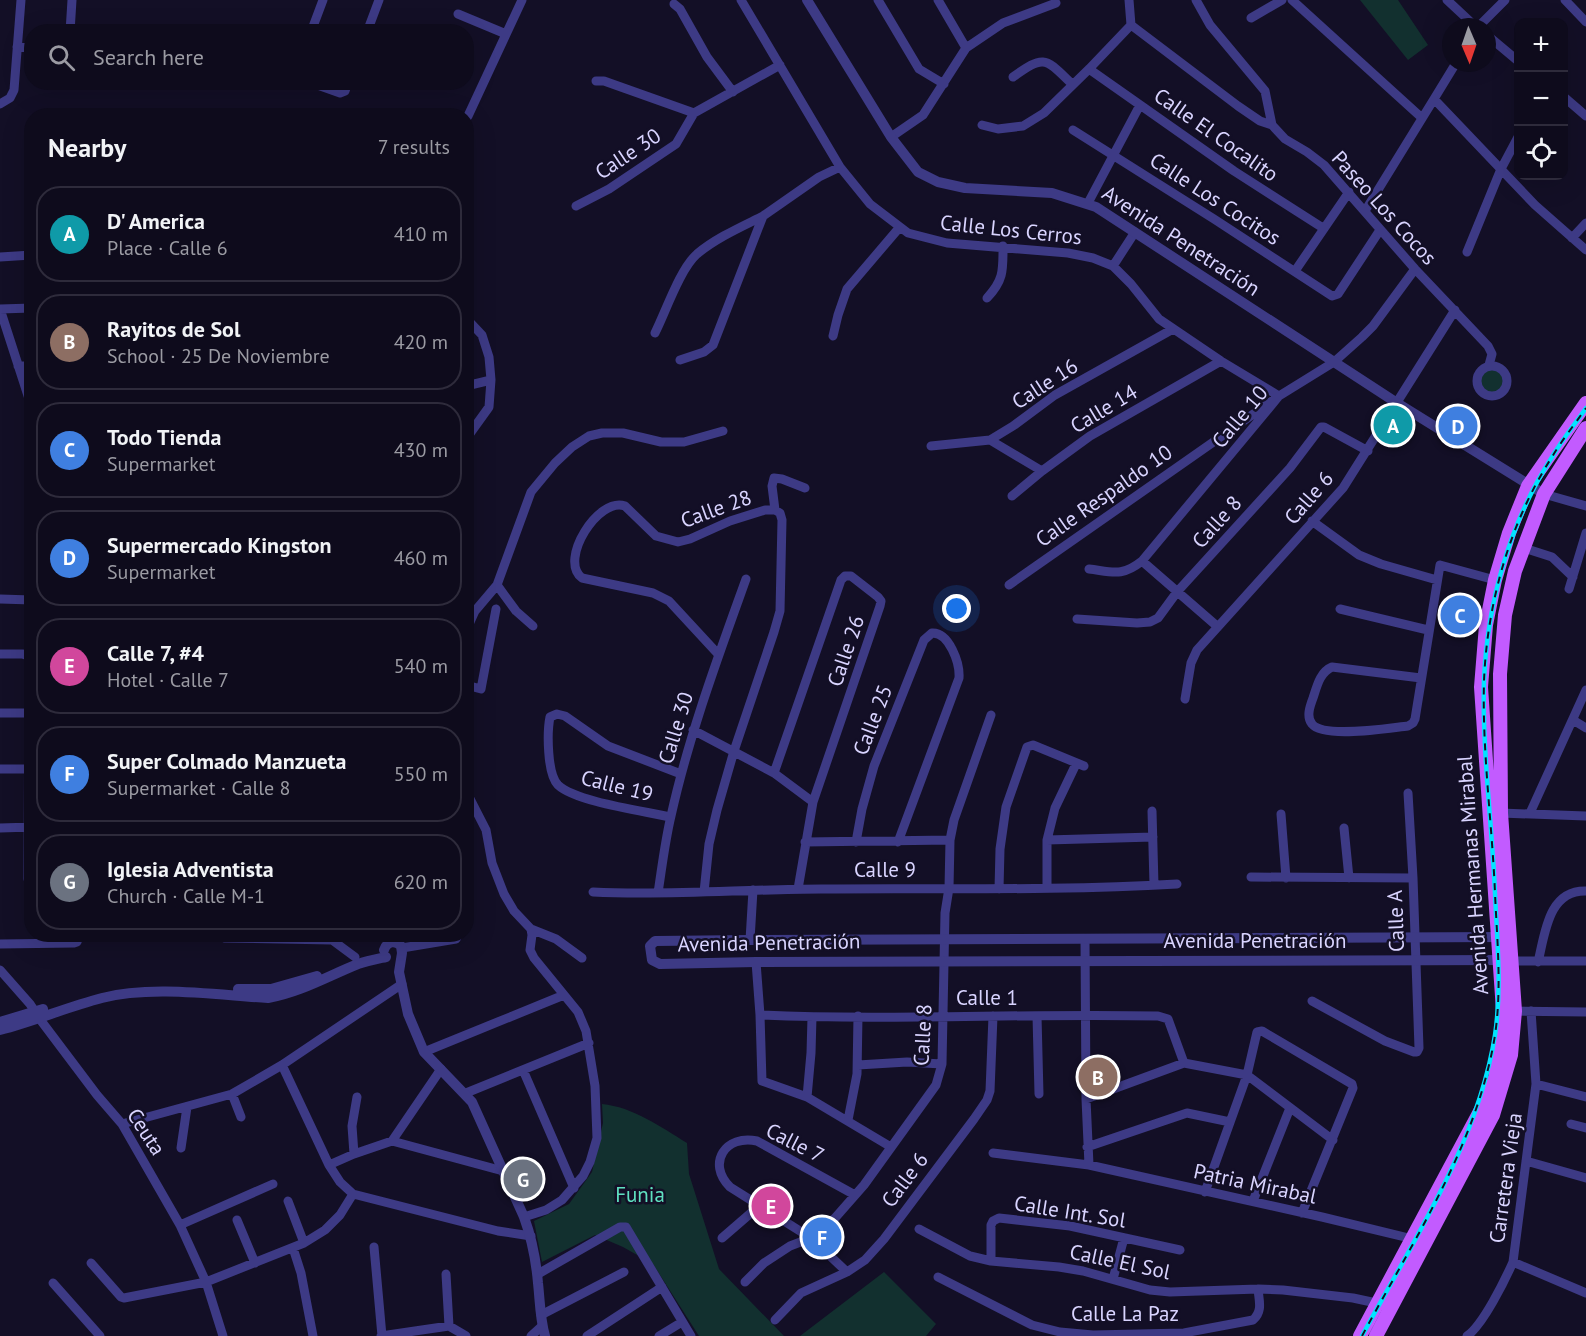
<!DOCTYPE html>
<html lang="en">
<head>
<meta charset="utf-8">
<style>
	:root { --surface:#0e0b1c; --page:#1c1929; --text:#f1f3f6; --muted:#9b9ba3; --line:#2e2b3b; --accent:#7c3aed }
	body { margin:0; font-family:"PT Sans",sans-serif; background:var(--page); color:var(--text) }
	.controls { position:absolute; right:18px; top:18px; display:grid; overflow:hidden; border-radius:12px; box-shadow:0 6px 24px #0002 }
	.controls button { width:54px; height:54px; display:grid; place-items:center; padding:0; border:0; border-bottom:2px solid var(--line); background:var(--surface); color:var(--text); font:30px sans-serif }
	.compass { position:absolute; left:1442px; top:18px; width:54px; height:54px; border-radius:50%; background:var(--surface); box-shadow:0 6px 24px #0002; rotate:178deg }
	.you { position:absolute; left:957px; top:609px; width:21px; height:21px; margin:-15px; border:4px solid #fff; border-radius:50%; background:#1a73e8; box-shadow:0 0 0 9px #1a73e833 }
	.badge { display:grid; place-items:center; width:39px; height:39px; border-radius:50%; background:var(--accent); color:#fff; font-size:20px; font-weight:700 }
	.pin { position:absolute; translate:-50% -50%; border:3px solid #fff; box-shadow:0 2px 6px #0006 }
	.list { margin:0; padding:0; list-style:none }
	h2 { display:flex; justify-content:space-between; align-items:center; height:78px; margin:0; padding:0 24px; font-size:26px }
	h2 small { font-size:20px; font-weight:400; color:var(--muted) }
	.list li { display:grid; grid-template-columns:39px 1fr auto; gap:18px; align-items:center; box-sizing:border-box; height:96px; margin:0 12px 12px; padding:0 12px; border:2px solid var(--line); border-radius:24px }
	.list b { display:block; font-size:22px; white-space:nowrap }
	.list p { margin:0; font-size:20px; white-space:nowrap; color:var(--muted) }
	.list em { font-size:20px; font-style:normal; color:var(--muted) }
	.icon { flex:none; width:33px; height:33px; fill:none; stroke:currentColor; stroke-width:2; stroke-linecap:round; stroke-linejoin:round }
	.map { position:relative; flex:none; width:1586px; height:1336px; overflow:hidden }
	.search { position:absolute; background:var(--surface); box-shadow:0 6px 24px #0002; left:24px; top:24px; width:450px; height:66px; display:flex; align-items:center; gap:15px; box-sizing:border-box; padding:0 21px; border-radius:24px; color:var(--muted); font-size:22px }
	.panel { position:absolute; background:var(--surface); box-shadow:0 6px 24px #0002; left:24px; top:108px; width:450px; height:834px; border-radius:24px }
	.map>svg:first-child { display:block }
</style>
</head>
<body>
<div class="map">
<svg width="1586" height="1336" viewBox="0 0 1586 1336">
	<rect width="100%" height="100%" fill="#130f26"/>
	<path fill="#12302f" d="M1360 0H1398L1428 45 1408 60Z
		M1478 380a14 14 0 1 1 28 0a14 14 0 1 1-28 0Z
		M602 1104C633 1107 661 1127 687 1143L689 1174 719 1269 784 1336H699L653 1264 623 1247 595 1235 542 1262 534 1221 569 1204 592 1172 603 1123Z
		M884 1272 936 1324 926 1336H800Z"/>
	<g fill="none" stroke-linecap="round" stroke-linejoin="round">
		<path stroke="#3d3a85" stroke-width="9" d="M741 0 840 167 870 204 908 233 947 243 1068 253 1093 258 1113 266 1131 284 1159 319 1221 361 1279 396 1009 585
			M878 0 919 69 944 84
			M938 0 966 48
			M1129 0 1131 25 1238 106 1260 121 1272 125 1285 139 1307 152 1324 165 1415 269 1488 346 1492 354 1489 365
			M1196 0 1210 25 1265 91 1272 125
			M1292 0 1422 118
			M1447 0 1476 27
			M1565 0 1586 22
			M674 4 680 9 707 57 733 92
			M458 14 506 34
			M1251 18 1282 0
			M1478 27 1505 0
			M70 32 72 0
			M311 32 323 0
			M367 32 379 0
			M1487 35 1518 61
			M17 47 32 48
			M1089 69 1234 171 1323 228
			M1013 77C1045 54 1045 58 1072 84
			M596 81H604L694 113
			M309 82 340 93 345 91 348 82
			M1564 97 1586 116
			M1434 99 1456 63
			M0 104 10 98 14 90 21 0
			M468 116 522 0
			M982 125 998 129 1023 126 1044 113 1089 69 1131 25
			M1073 130 1214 219 1332 296 1338 294 1380 230
			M891 137 923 115 966 48 1003 23 1056 3
			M1088 203 1140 105
			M576 206 609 189 676 144 694 113 780 65
			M1365 211 1434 99 1535 205 1586 250
			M1572 238 1586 223
			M1467 252 1501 169 1518 137
			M0 257 32 255
			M1113 266 1135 232
			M1295 271 1349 192
			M987 298C1004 280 1003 270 1003 246
			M0 309 32 408
			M0 309 32 308
			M466 318 482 335 489 357 491 380 489 407 466 439
			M655 333C666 311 680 269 697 254 716 238 741 227 763 216
			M833 336 838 315 847 289 899 228
			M680 360 704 352 713 345 763 216 819 177 840 167
			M1477 381a15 15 0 1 1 30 0a15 15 0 1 1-30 0Z
			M18 366H32
			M466 386 491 380
			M990 440 1042 471
			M931 446 990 440 1013 426 1055 395 1173 329
			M1544 494 1586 506
			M1012 496 1042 471 1090 436 1221 361
			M775 510 772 486 774 478 782 479 805 488
			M1312 521 1359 555 1381 564 1437 580
			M1524 548 1552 557 1573 577
			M1142 561 1218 627
			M1089 569C1113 572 1122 577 1142 561L1279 396 1334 362 1362 337 1373 326 1415 269
			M497 585 516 611 533 626
			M1569 589 1586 533
			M0 599 32 600
			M1340 609 1428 630
			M1077 619 1137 623 1150 622 1158 618 1177 592 1290 468 1321 427H1324L1368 451
			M466 631 475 611 497 585 531 492 555 463 572 447 589 436 602 433H623L661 442H684L723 431
			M0 654H23L28 656 29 662 28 879
			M1421 678 1332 667C1320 672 1317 686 1313 698 1310 706 1306 717 1312 724 1324 739 1389 728 1408 726L1413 723 1415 719 1440 565 1495 580
			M466 685 481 689 496 609
			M1185 699 1191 663 1197 650 1343 488 1455 310
			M0 713H28
			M1573 720 1586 728
			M693 730 774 773 813 802
			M0 769H28
			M774 773 841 580 845 576H851L878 597 881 601 880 606 813 802 798 889
			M466 791 486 830 492 863 504 894 514 911 531 929 532 935 530 950 534 958 578 1012 586 1031 595 1086 597 1138 590 1162 583 1176 562 1200 546 1210 524 1217
			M1152 811 1154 885
			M1501 813 1586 816
			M1530 813 1586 690
			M1281 814 1286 878
			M670 817C644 811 576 802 558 785 547 774 547 732 550 717L557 714 565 716 608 746 681 774
			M0 828 32 827
			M1344 828 1349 878
			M1047 840 1153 837
			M805 842 950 840
			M856 842 862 809 874 766 924 640 932 633C949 632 960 663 959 678L898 842
			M1251 877 1413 878
			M1047 888V840L1055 808 1076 764
			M999 889 1000 849 1006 807 1027 747 1033 745 1084 766
			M593 892C669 896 745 889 821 889 939 888 1058 891 1177 884
			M704 892 709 844 717 810 734 751 774 632 780 611 782 520 780 513 775 510H765L730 521 690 539 678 542 656 536 625 506C599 496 558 560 582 578L653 593 669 601 718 654
			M658 893C662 867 665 841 671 816 689 735 718 657 746 579
			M531 929 556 939 582 958
			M222 934 224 938 332 940 355 957
			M1085 939 1086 1099 1089 1165
			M750 940 753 890
			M0 944 74 943 77 942 80 934
			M402 948 456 939 459 934
			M1513 961H1586
			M756 962 760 1015 762 1081 807 1097 891 1147
			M1538 962C1545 934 1548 890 1586 891
			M0 970 30 1004 39 1018 97 1095 122 1124 180 1225 206 1282 223 1336
			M1312 1001 1385 1041 1414 1052H1417L1419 1048 1413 878 1408 793
			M1512 1011 1586 1012
			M760 1015C892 1021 1025 1013 1158 1016L1168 1019 1184 1063
			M1037 1016 1039 1094
			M424 1052 564 995
			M282 1065 329 1165 340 1182 353 1194 498 1231 531 1236
			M858 1065 907 1062 942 1064
			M523 1070 574 1188
			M1536 1084 1586 1097
			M466 1093 589 1043
			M232 1094 241 1117
			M807 1097 811 1053 812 1017
			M1086 1099 1184 1063 1247 1075 1333 1140
			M848 1120 857 1074 858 1016
			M122 1124 232 1094 282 1065 402 984
			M1571 1124 1586 1128
			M392 1141 441 1069
			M1087 1147 1187 1113 1230 1122
			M181 1148 187 1107
			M993 1153 1089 1165 1322 1217 1413 1239
			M354 1154 352 1126 357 1097
			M1526 1161 1586 1178
			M329 1165 354 1154 392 1141 503 1171
			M1205 1192 1247 1075 1257 1032 1262 1031 1352 1084 1353 1088 1302 1213
			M288 1201 304 1243
			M1253 1201 1290 1108
			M237 1220 255 1263
			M180 1225 273 1184
			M919 1229 970 1256 991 1261 1059 1267 1083 1271 1150 1290 1170 1292 1258 1289 1283 1290 1353 1298 1381 1304
			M722 1238 759 1206
			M374 1247 382 1336
			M293 1248 301 1273 313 1336
			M991 1261V1225L993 1221 999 1218 1070 1226 1180 1250
			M1513 1262 1586 1293
			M91 1263 121 1297 124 1298 206 1282 304 1243 325 1230 340 1215 353 1194
			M847 1272 811 1238 730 1187C706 1163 726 1134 757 1141L855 1195
			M446 1274 449 1326
			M538 1274 620 1227H626L691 1336
			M938 1277 1032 1325 1060 1332 1093 1335 1184 1333 1253 1320C1263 1311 1259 1301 1258 1289
			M1113 1279 1124 1238
			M745 1282 764 1263 790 1246 811 1238 835 1218 864 1185 936 1085 942 1064 945 913 949 888 950 840 954 820 991 715
			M53 1283 100 1336
			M541 1315 624 1272
			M775 1320 801 1293 847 1272 865 1260 884 1239 974 1119 987 1100 990 1091 993 1016
			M381 1336 449 1326 466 1336
			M531 1336 542 1326
			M587 1336 662 1287
			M659 1336 682 1322
			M1467 1336C1483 1325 1505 1280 1513 1262L1536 1084 1531 1011"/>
		<path stroke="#3d3a85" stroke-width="10" d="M807 0 891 137 918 172 938 182 965 188 1052 193 1096 207 1397 403 1544 494
			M1505 937 750 940 655 941 650 946 652 960 660 964 756 962 1507 960
			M384 950C387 941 395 940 401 946L402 953 399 972 408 1014 424 1052 472 1102 524 1217C532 1239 536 1260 538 1283 540 1301 540 1319 545 1336
			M238 989H271L317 976
			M0 1022 43 1009
			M0 1030C35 1021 67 1007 102 998 151 985 217 995 268 998 301 992 328 976 358 964 367 961 377 959 386 957"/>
		<path stroke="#c25bff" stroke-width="14" d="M1360 1336 1485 1102 1495 1078 1500 1052 1503 1011 1481 687 1486 625 1495 580 1509 533 1528 486 1586 403
			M1376 1336 1493 1115 1511 1055 1515 1011 1501 813 1500 674 1505 615 1515 571 1544 494 1586 428"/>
		<defs>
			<path id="rail" d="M1362 1336C1413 1241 1478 1143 1495 1035 1502 988 1497 940 1495 893 1492 822 1482 751 1484 681 1487 603 1510 522 1552 457 1562 440 1575 424 1586 408"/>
		</defs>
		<use href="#rail" stroke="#00e5ff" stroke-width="4.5"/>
		<use href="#rail" stroke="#130f26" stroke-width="2" stroke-dasharray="7" stroke-linecap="butt"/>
	</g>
	<g text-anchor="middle" stroke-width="5" stroke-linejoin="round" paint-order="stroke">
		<g font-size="21" fill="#d9d4ff" stroke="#130f26">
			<text transform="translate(1216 135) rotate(35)" y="7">Calle El Cocalito</text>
			<text transform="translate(628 154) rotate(-34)" y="7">Calle 30</text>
			<text transform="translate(1215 199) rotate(33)" y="7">Calle Los Cocitos</text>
			<text transform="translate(1384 208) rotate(48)" y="7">Paseo Los Cocos</text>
			<text transform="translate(1011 230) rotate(6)" y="7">Calle Los Cerros</text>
			<text transform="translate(1181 241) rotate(33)" y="7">Avenida Penetración</text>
			<text transform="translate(1045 384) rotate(-33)" y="7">Calle 16</text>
			<text transform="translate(1104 409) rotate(-31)" y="7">Calle 14</text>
			<text transform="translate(1240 417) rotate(-50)" y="7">Calle 10</text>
			<text transform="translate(1104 496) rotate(-35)" y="7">Calle Respaldo 10</text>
			<text transform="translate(1309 498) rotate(-49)" y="7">Calle 6</text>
			<text transform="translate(716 509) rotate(-20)" y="7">Calle 28</text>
			<text transform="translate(1217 522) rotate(-48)" y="7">Calle 8</text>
			<text transform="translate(846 651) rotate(-71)" y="7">Calle 26</text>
			<text transform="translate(873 720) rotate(-69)" y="7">Calle 25</text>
			<text transform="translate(676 728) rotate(-73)" y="7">Calle 30</text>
			<text transform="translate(617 786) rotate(14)" y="7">Calle 19</text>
			<text x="885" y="877">Calle 9</text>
			<text transform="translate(1473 875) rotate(-94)" y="7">Avenida Hermanas Mirabal</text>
			<text transform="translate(1396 921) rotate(-92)" y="7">Calle A</text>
			<text x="1255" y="948">Avenida Penetración</text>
			<text transform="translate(769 943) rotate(-1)" y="7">Avenida Penetración</text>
			<text x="987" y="1005">Calle 1</text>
			<text transform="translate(923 1035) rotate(-87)" y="7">Calle 8</text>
			<text transform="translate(146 1132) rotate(57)" y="7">Ceuta</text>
			<text transform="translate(795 1143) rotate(27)" y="7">Calle 7</text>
			<text transform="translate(1506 1178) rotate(-82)" y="7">Carretera Vieja</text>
			<text transform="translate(905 1180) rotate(-53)" y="7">Calle 6</text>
			<text transform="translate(1255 1184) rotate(12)" y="7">Patria Mirabal</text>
			<text transform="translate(1070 1212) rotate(9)" y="7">Calle Int. Sol</text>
			<text transform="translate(1120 1262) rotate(12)" y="7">Calle El Sol</text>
			<text x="1125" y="1321">Calle La Paz</text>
		</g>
		<g font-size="21" fill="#5fe0c0" stroke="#130f26">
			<text x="640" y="1202">Funia</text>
		</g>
	</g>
</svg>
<div class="controls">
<button>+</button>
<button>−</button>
<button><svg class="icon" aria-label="locate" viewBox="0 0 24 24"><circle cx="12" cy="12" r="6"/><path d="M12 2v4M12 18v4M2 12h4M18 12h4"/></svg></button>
</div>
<svg class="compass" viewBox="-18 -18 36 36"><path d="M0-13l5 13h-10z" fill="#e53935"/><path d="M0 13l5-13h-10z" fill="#9b9ba3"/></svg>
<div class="you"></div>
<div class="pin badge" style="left:1393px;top:425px;background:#0f9aa8">A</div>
<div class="pin badge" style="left:1098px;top:1077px;background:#8d6e63">B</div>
<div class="pin badge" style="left:1460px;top:615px;background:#3f7fe0">C</div>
<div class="pin badge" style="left:1458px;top:426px;background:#3f7fe0">D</div>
<div class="pin badge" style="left:771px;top:1206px;background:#d1479c">E</div>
<div class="pin badge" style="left:822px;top:1237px;background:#3f7fe0">F</div>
<div class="pin badge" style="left:523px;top:1179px;background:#6b7280">G</div>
<div class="search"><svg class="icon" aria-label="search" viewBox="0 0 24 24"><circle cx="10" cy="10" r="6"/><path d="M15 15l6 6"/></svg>Search here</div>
<section class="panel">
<h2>Nearby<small>7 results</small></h2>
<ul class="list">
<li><span class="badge" style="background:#0f9aa8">A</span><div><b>D' America</b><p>Place · Calle 6</p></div><em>410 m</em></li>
<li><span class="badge" style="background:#8d6e63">B</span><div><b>Rayitos de Sol</b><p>School · 25 De Noviembre</p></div><em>420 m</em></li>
<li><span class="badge" style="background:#3f7fe0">C</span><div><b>Todo Tienda</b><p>Supermarket</p></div><em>430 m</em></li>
<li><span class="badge" style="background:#3f7fe0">D</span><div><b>Supermercado Kingston</b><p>Supermarket</p></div><em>460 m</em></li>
<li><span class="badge" style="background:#d1479c">E</span><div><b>Calle 7, #4</b><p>Hotel · Calle 7</p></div><em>540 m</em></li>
<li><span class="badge" style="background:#3f7fe0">F</span><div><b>Super Colmado Manzueta</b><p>Supermarket · Calle 8</p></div><em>550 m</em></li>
<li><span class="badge" style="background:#6b7280">G</span><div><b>Iglesia Adventista</b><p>Church · Calle M-1</p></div><em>620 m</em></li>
</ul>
</section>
</div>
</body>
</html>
